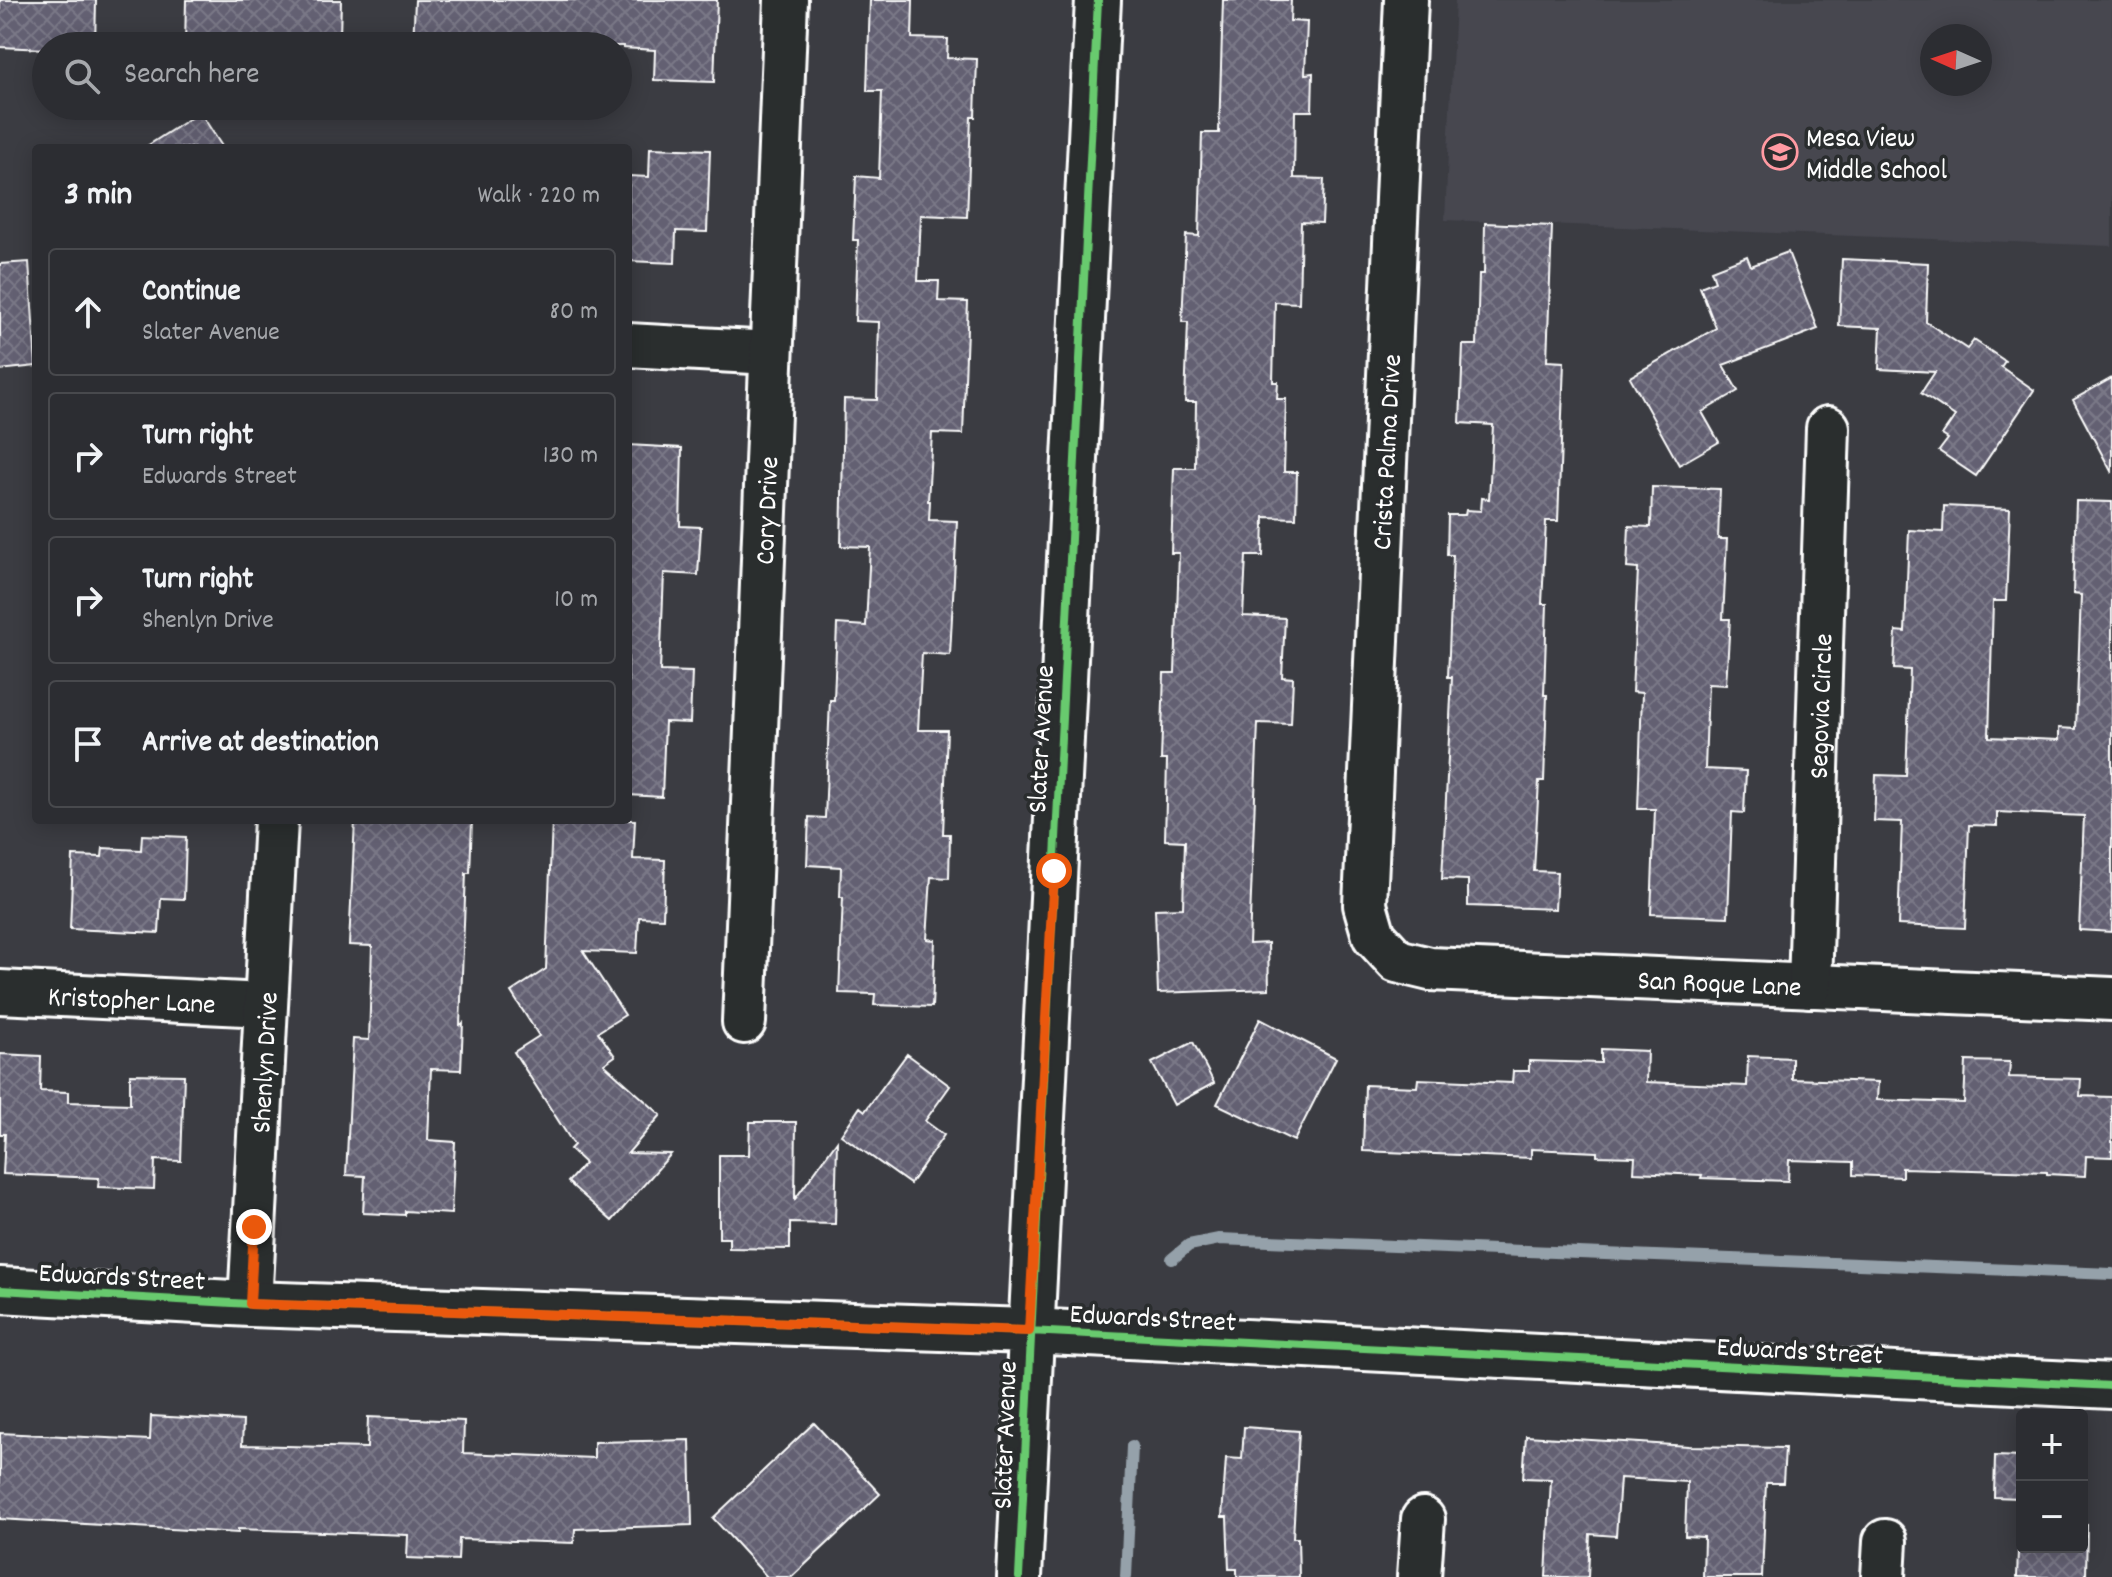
<!DOCTYPE html>
<html lang="en">
<head>
<meta charset="utf-8">
<style>
	:root { --surface:#2c2d32; --page:#38393e; --text:#f1f3f6; --muted:#a6a8ac; --line:#48494d }
	body { margin:0; font-family:Dekko,sans-serif; background:var(--page); color:var(--text) }
	.controls { position:absolute; right:24px; bottom:24px; display:grid; overflow:hidden; border-radius:8px; box-shadow:0 4px 20px #0003 }
	.controls button { width:72px; height:72px; display:grid; place-items:center; padding:0; border:0; border-bottom:2px solid var(--line); background:var(--surface); color:var(--text); font:40px sans-serif }
	.compass { position:absolute; left:1920px; top:24px; width:72px; height:72px; border-radius:50%; background:var(--surface); box-shadow:0 4px 20px #0003; rotate:273deg }
	.stop { position:absolute; width:24px; height:24px; margin:-18px; border:6px solid #ea580c; border-radius:50%; background:#fff }
	.stop.end { background:#ea580c; border-color:#fff; box-shadow:0 2px 8px #0008 }
	.list { margin:0; padding:0; list-style:none }
	h2 { display:flex; justify-content:space-between; align-items:center; height:104px; margin:0; padding:0 32px; font-size:34px }
	h2 small { font-size:26px; font-weight:400; color:var(--muted) }
	.list li { display:grid; grid-template-columns:52px 1fr auto; gap:24px; align-items:center; box-sizing:border-box; height:128px; margin:0 16px 16px; padding:0 16px; border:2px solid var(--line); border-radius:8px }
	.list b { display:block; font-size:30px; white-space:nowrap }
	.list p { margin:0; font-size:26px; white-space:nowrap; color:var(--muted) }
	.list em { font-size:26px; font-style:normal; color:var(--muted) }
	.icon { flex:none; width:44px; height:44px; fill:none; stroke:currentColor; stroke-width:2; stroke-linecap:round; stroke-linejoin:round }
	.map { position:relative; flex:none; width:2112px; height:1577px; overflow:hidden }
	.search { position:absolute; background:var(--surface); box-shadow:0 4px 20px #0003; left:32px; top:32px; width:600px; height:88px; display:flex; align-items:center; gap:20px; box-sizing:border-box; padding:0 28px; border-radius:44px; color:var(--muted); font-size:30px }
	.panel { position:absolute; background:var(--surface); box-shadow:0 4px 20px #0003; left:32px; top:144px; width:600px; height:680px; border-radius:8px }
	.map>svg:first-child { display:block }
</style>
</head>
<body>
<div class="map">
<svg width="2112" height="1577" viewBox="0 0 2112 1577">
	<defs>
		<pattern id="building-cross-hatch" width="8" height="8" patternUnits="userSpaceOnUse" patternTransform="scale(2)"><rect width="8" height="8" fill="#636072"/><path d="M0 0l8 8M0 8l8-8" fill="none" stroke="#7a7887"/></pattern>
	</defs>
	<rect width="100%" height="100%" fill="#3b3c42"/>
	<filter id="ink" filterUnits="userSpaceOnUse"><feTurbulence type="fractalNoise" baseFrequency=".0125" numOctaves="2"/><feDisplacementMap in="SourceGraphic" scale="16" xChannelSelector="R" yChannelSelector="G"/><feConvolveMatrix kernelMatrix="1 2 1 2 8 2 1 2 1" color-interpolation-filters="sRGB"/></filter>
	<g filter="url(#ink)">
		<path fill="#474750" fill-rule="evenodd" d="M1455 0H2112V246L1445 220ZM1932 36H1980V84H1932Z"/>
		<g fill="none" stroke-linecap="round" stroke-linejoin="round">
			<path stroke="#95a1aa" stroke-width="12" d="M1172 1259 1189 1245 1219 1239 2112 1274
				M1126 1577 1132 1446"/>
		</g>
		<path fill="url(#building-cross-hatch)" stroke="#fff" stroke-width="2" d="M0 0H96L95 46H46V49L0 47Z
			M186 0H341L340 37 323 36 322 46H185Z
			M415 0H717L714 82 654 80 655 50 623 48V46H413Z
			M870 0H913L912 38 948 39 947 58 977 59 975 117H971L967 217 921 215 918 281H939L938 301 968 302 963 434 932 433 928 501H930L929 520 957 521 950 655 922 653 918 730H947L943 834H950L949 878 931 877 927 939 935 940 932 1007 874 1005 875 994 839 993 843 897H840L841 867 807 865 809 817 825 818 830 700H834L837 624 866 626 870 547 841 546 844 399 877 400 879 322 855 321 858 240H853L856 176 879 178 882 91H867Z
			M1223 0H1291L1290 21 1307 22 1305 74 1313 73 1312 111H1295L1294 178 1324 179 1322 223 1301 222 1299 303 1275 302 1273 382H1278L1277 399H1286L1284 472H1297L1296 518 1264 517 1263 556H1246L1243 616 1285 618 1282 677 1293 678 1291 724 1258 723 1249 944 1268 943 1269 989 1158 993 1155 909 1183 908 1185 841 1165 840 1167 760H1161L1164 673H1175L1179 553H1171L1174 468H1195L1196 402H1185L1188 322H1182L1186 235 1199 236 1202 133H1219Z
			M200 112 223 148H144Z
			M650 148 710 150 707 232 676 231 675 263 628 261 629 176 649 177Z
			M1485 223 1552 226 1547 361 1564 362 1558 521H1546L1542 604H1547L1544 695H1547L1544 781H1539L1534 871 1557 872 1555 909 1468 906V880L1442 879 1452 677H1448L1453 555H1447L1448 515H1465L1466 510 1481 511 1482 498 1489 499 1493 425 1460 423 1463 345H1477L1479 274H1484Z
			M1788 252 1818 329 1723 365 1738 391 1702 412 1719 442 1679 465 1630 377 1716 328 1700 287 1715 281 1711 270 1747 256 1751 266Z
			M1842 259 1928 263 1926 322 1967 349 1974 340 2005 361 2001 367 2034 390 1976 476 1939 451 1948 439 1942 435 1955 416 1921 393 1935 372 1879 369 1881 328 1839 326Z
			M29 262 36 366 0 370V264Z
			M2112 378V473L2073 400Z
			M628 445 682 448 680 526 701 527 698 575 664 573 660 671 692 672 690 723 665 722 662 797 628 795Z
			M1652 487 1720 489 1718 539H1727L1723 619H1730L1726 685 1708 684 1705 769 1746 771 1744 813 1732 812 1728 917 1651 914 1655 809H1638L1642 693 1632 692 1638 569 1627 568 1629 526 1651 527Z
			M2076 501 2112 502V932L2079 930 2084 816 1997 812V826L1969 825 1965 928 1898 925 1902 822 1874 821 1876 775 1906 776 1910 670 1894 669 1896 631 1905 632 1909 530 1943 532 1944 506 2010 509 2006 601H1993L1989 737 2059 740V728L2076 729 2081 595 2073 594Z
			M355 820H472L470 873H466L460 1025 463 1023 461 1070 431 1069 428 1140 455 1142 451 1214 405 1211V1215L363 1213 365 1176 346 1175 353 1039 369 1040 372 946 349 945Z
			M552 820H635L633 859 665 860 663 918 639 917 637 953 583 951 625 1015 598 1032 615 1056 604 1064 661 1115 628 1153 671 1154 612 1221 568 1182 585 1163 570 1149 574 1145 514 1052 539 1036 511 992 546 969Z
			M142 835 186 837 184 899 161 898 159 933 70 929 73 856 102 857 103 848 141 850Z
			M1260 1019 1336 1058 1294 1141 1217 1104Z
			M1193 1042 1214 1083 1174 1105 1152 1063Z
			M1601 1049 1647 1051 1646 1082 1747 1086 1748 1056 1792 1058V1079L1878 1082 1877 1100 1964 1103 1966 1061 2010 1062 2009 1077 2081 1079 2080 1096 2112 1097V1157L2086 1156 2085 1176 2047 1174V1172L1902 1168V1177L1853 1175V1162L1789 1160 1788 1181 1701 1178 1702 1175 1634 1172 1635 1157 1597 1156V1152L1531 1149V1158L1363 1151 1365 1085 1417 1087 1418 1079 1512 1083 1513 1071H1529V1061L1601 1063Z
			M0 1054 41 1056 40 1091 68 1092V1102L130 1104V1074L184 1075 181 1161 155 1160 154 1189 98 1187 99 1178 3 1174 5 1134H0Z
			M907 1054 950 1086 925 1121 944 1135 910 1184 841 1135 860 1107 865 1111Z
			M750 1122H796L795 1199 837 1141 835 1224 790 1223V1249L729 1248V1238H719V1155H749Z
			M151 1416 243 1421 242 1445 367 1448 368 1417 464 1421 463 1453 594 1458V1442L690 1440 692 1525 575 1529 574 1543 459 1539 458 1560 407 1558 408 1535 238 1529V1533L0 1519V1433L150 1440Z
			M814 1423 880 1494 792 1577H767L713 1518Z
			M1244 1427 1299 1431 1293 1538H1298L1299 1577H1237V1569H1229L1227 1517H1222L1226 1458 1242 1459Z
			M1526 1436 1689 1446 1785 1448 1783 1483H1766L1762 1577H1703L1704 1537 1685 1536 1687 1482 1620 1478 1616 1536 1590 1534 1588 1577H1546L1551 1479 1523 1478Z
			M1995 1456 2022 1457V1547H2082V1525H2087L2086 1577H2017L2020 1498 1994 1497Z"/>
		<g fill="none" stroke-linecap="round" stroke-linejoin="round">
			<defs>
				<g id="street">
					<path id="s1" d="M1406 0 1365 905 1374 936 1397 961 1430 969 2112 999"/>
					<path d="M628 345 771 353"/>
					<path id="s2" d="M1810 986 1828 428"/>
					<path id="s3" d="M0 992 265 1005"/>
					<path id="s4" d="M744 1022 786 0"/>
					<path id="s5" d="M250 1304 276 820"/>
					<path d="M1419 1577 1423 1519"/>
					<path d="M1883 1577 1885 1541"/>
				</g>
				<path id="secondary" d="M0 1290 250 1304 1029 1331 2112 1386
					M1019 1577 1098 0"/>
			</defs>
			<use href="#street" stroke="#fff" stroke-width="48"/>
			<use href="#secondary" stroke="#fff" stroke-width="50"/>
			<use href="#street" stroke="#2a2d2e" stroke-width="42"/>
			<use href="#secondary" stroke="#2a2d2e" stroke-width="44"/>
			<defs>
				<path id="cycleway" d="M0 1290 250 1304 1029 1331 2112 1386
					M1019 1577 1098 0"/>
			</defs>
			<use href="#cycleway" stroke="#2a2d2e" stroke-width="13"/>
			<use href="#cycleway" stroke="#67ca6e" stroke-width="8"/>
		</g>
	</g>
	<g fill="none" stroke-linecap="round" stroke-linejoin="round" filter="url(#ink)">
		<path stroke="#ea580c" stroke-width="10" d="M254 1227 250 1304 1029 1331 1054 871"/>
	</g>
	<defs>
		<symbol id="school-ring" viewBox="-11 -11 22 22"><circle r="9.5" fill="#2a2d2e" stroke="#ff9aa2" stroke-width="1.5"/><path d="M0-5L7-2L0 1L-7-2ZM-4 1L0 2.5L4 1V4Q0 6-4 4Z" fill="#ff9aa2"/></symbol>
	</defs>
	<g fill-rule="evenodd">
		<use href="#school-ring" x="1760" y="132" width="40" height="40"/>
	</g>
	<g text-anchor="middle" stroke-width="7" stroke-linejoin="round" paint-order="stroke">
		<g font-size="28" fill="#fff" stroke="#2a2d2e" text-anchor="start">
			<text x="1806" y="146">Mesa View<tspan x="1806" dy="32">Middle School</tspan></text>
		</g>
		<g font-size="28" fill="#fff" stroke="#2a2d2e">
			<text transform="translate(1385 452) rotate(-87)" y="10">Crista Palma Drive</text>
			<text dy="10" stroke="none"><textPath href="#s4" startOffset="512">Cory Drive</textPath></text>
			<text dy="10" stroke="none"><textPath href="#s2" startOffset="280">Segovia Circle</textPath></text>
			<text transform="translate(1039 739) rotate(-87)" y="10">Slater Avenue</text>
			<text dy="10" stroke="none"><textPath href="#s1" startOffset="1296">San Roque Lane</textPath></text>
			<text dy="10" stroke="none"><textPath href="#s3" startOffset="132">Kristopher Lane</textPath></text>
			<text dy="10" stroke="none"><textPath href="#s5" startOffset="242">Shenlyn Drive</textPath></text>
			<text transform="translate(122 1275) rotate(3)" y="10">Edwards Street</text>
			<text transform="translate(1153 1316) rotate(3)" y="10">Edwards Street</text>
			<text transform="translate(1800 1349) rotate(3)" y="10">Edwards Street</text>
			<text transform="translate(1003 1435) rotate(-88)" y="10">Slater Avenue</text>
		</g>
	</g>
</svg>
<div class="controls">
<button>+</button>
<button>−</button>
</div>
<svg class="compass" viewBox="-18 -18 36 36"><path d="M0-13l5 13h-10z" fill="#e53935"/><path d="M0 13l5-13h-10z" fill="#a6a8ac"/></svg>
<div class="stop" style="left:1054px;top:871px"></div>
<div class="stop end" style="left:254px;top:1227px"></div>
<div class="search"><svg class="icon" aria-label="search" viewBox="0 0 24 24"><circle cx="10" cy="10" r="6"/><path d="M15 15l6 6"/></svg>Search here</div>
<section class="panel">
<h2>3 min<small>Walk · 220 m</small></h2>
<ul class="list">
<li><svg class="icon" aria-label="ahead" viewBox="0 0 24 24"><path d="M12 20V5M6 11l6-6 6 6"/></svg><div><b>Continue</b><p>Slater Avenue</p></div><em>80 m</em></li>
<li><svg class="icon" aria-label="right" viewBox="0 0 24 24"><path d="M7 20v-9h11M14 6l5 5-5 5"/></svg><div><b>Turn right</b><p>Edwards Street</p></div><em>130 m</em></li>
<li><svg class="icon" aria-label="right" viewBox="0 0 24 24"><path d="M7 20v-9h11M14 6l5 5-5 5"/></svg><div><b>Turn right</b><p>Shenlyn Drive</p></div><em>10 m</em></li>
<li><svg class="icon" aria-label="arrive" viewBox="0 0 24 24"><path d="M6 21V4h12l-3 4 3 4H6"/></svg><div><b>Arrive at destination</b></div></li>
</ul>
</section>
</div>
</body>
</html>
